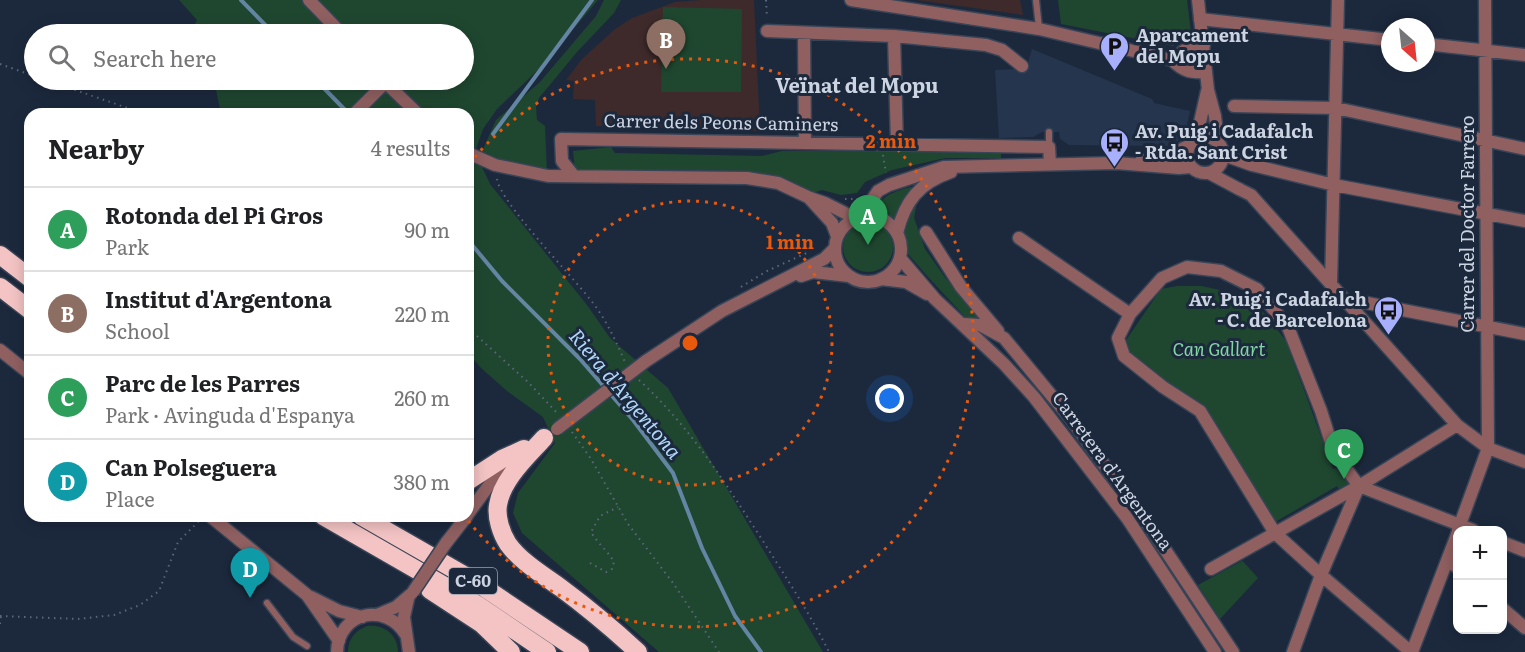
<!DOCTYPE html>
<html lang="en">
<head>
<meta charset="utf-8">
<style>
	:root { --surface:#fff; --page:#f2f2f2; --text:#202124; --muted:#757577; --line:#e0e0e0; --accent:#0f766e }
	body { margin:0; font-family:Literata,serif; background:var(--page); color:var(--text) }
	.controls { position:absolute; right:18px; bottom:18px; display:grid; overflow:hidden; border-radius:12px; box-shadow:0 3px 15px #0003 }
	.controls button { width:54px; height:54px; display:grid; place-items:center; padding:0; border:0; border-bottom:2px solid var(--line); background:var(--surface); color:var(--text); font:30px sans-serif }
	.compass { position:absolute; left:1381px; top:18px; width:54px; height:54px; border-radius:50%; background:var(--surface); box-shadow:0 3px 15px #0003; rotate:153deg }
	.you { position:absolute; left:890px; top:399px; width:21px; height:21px; margin:-15px; border:4px solid #fff; border-radius:50%; background:#1a73e8; box-shadow:0 0 0 9px #1a73e833 }
	.badge { display:grid; place-items:center; width:39px; height:39px; border-radius:50%; background:var(--accent); color:#fff; font-size:20px; font-weight:700 }
	.pin { position:absolute; translate:-50% -50px; filter:drop-shadow(0 2px 3px #0008) }
	.pin::after { content:''; position:absolute; top:32px; width:21px; height:18px; background:inherit; clip-path:polygon(0 0,100% 0,50% 100%) }
	.list { margin:0; padding:0; list-style:none }
	h2 { display:flex; justify-content:space-between; align-items:center; height:78px; margin:0; padding:0 24px; font-size:26px }
	h2 small { font-size:20px; font-weight:400; color:var(--muted) }
	.list li { display:grid; grid-template-columns:39px 1fr auto; gap:18px; align-items:center; box-sizing:border-box; height:84px; padding:0 24px; border-top:2px solid var(--line) }
	.list b { display:block; font-size:22px; white-space:nowrap }
	.list p { margin:0; font-size:20px; white-space:nowrap; color:var(--muted) }
	.list em { font-size:20px; font-style:normal; color:var(--muted) }
	.icon { flex:none; width:33px; height:33px; fill:none; stroke:currentColor; stroke-width:2; stroke-linecap:round; stroke-linejoin:round }
	.map { position:relative; flex:none; width:1525px; height:652px; overflow:hidden }
	.search { position:absolute; background:var(--surface); box-shadow:0 3px 15px #0003; left:24px; top:24px; width:450px; height:66px; display:flex; align-items:center; gap:15px; box-sizing:border-box; padding:0 21px; border-radius:33px; color:var(--muted); font-size:22px }
	.panel { position:absolute; background:var(--surface); box-shadow:0 3px 15px #0003; left:24px; top:108px; width:450px; height:414px; border-radius:18px }
	.map>svg:first-child { display:block }
</style>
</head>
<body>
<div class="map">
<svg width="1525" height="652" viewBox="0 0 1525 652">
	<rect width="100%" height="100%" fill="#1c293d"/>
	<path fill="#25354d" d="M1032 49 1152 99 1154 103 1190 111 1185 134 1178 141 1167 146 1069 145 1060 139 1059 132H1042L1033 137 999 138 995 70 1017 69 1028 63Z"/>
	<path fill="#3e2a2a" d="M701 0H754L760 131 596 126 595 100 573 99 574 81 566 80 582 59 615 29 632 18 675 2Z
		M916 0H1020L1023 15 996 11Z"/>
	<path fill="#1f4730" d="M179 0H598L539 69 497 109 483 129 475 152 490 184 587 305 610 338 668 388 823 652H659L522 533 513 513 518 493 555 443 543 417 507 391 480 367 468 353V114H221L216 90 210 80H464V34H191L190 32 197 20Z
		M604 0H621L614 13 577 52 539 98 536 107 537 120 545 126 547 174 480 156 496 120 540 82 596 16Z
		M1058 0H1187L1191 33 1173 46 1061 24Z
		M663 7 742 9 741 92H661Z
		M611 147 615 153 762 156 782 151H948L1001 153V158H945L892 170 865 182 857 193 841 195 822 190 807 195 778 179 575 172 573 151Z
		M910 187 915 188 898 211 896 223 888 213 874 212C881 195 894 192 910 187Z
		M918 197 914 218 925 249 944 276 983 323 968 320 929 278 908 254 906 238 902 233 905 216Z
		M843 247a25 25 0 1 1 50 0a25 25 0 1 1-50 0Z
		M1177 286H1201L1225 291 1250 300 1265 314 1286 341 1333 469 1335 468 1354 481 1339 489 1337 486 1270 525 1204 409 1124 356V343L1161 289Z
		M1240 558 1258 578 1220 619 1198 585 1242 561Z
		M367 626C384 624 398 635 398 652H348C348 639 355 631 367 626Z"/>
	<g fill="none" stroke-linecap="round" stroke-linejoin="round">
		<path stroke="#6485a3" stroke-width="4" d="M241 0 274 34
			M316 80 349 114
			M493 134 592 0
			M468 179 471 173
			M468 240 502 281 580 359 633 420 673 473 702 548 735 616 761 652"/>
		<defs>
			<path id="service" d="M1036 0 1039 28
				M1049 147V132
				M267 603 293 637 307 646"/>
			<path id="minor" d="M309 0 342 34
				M851 0 1039 29 1172 60C1183 71 1190 73 1206 72
				M1200 19 1390 40
				M767 31 894 36 986 45 1002 50 1022 66
				M804 33 805 142
				M894 36 897 143
				M1426 44 1525 55
				M1172 60 1190 46 1204 45
				M383 80 418 114
				M1234 106 1336 108 1525 149
				M354 114 386 82
				M468 153 495 165 548 176 747 178 778 183 810 198
				M1224 155 1252 165 1334 185 1525 221
				M574 176 562 161 561 139 1049 147 1050 163
				M1239 189 1251 195 1457 425 1488 448 1525 462
				M926 232 961 287 998 331
				M1019 238 1130 314
				M1331 284 1338 0
				M1347 303 1362 302 1525 334
				M964 324 980 325 1004 338 1071 419 1156 536 1233 652
				M1359 486 1334 452 1321 411 1288 327 1257 289 1221 271 1187 267 1162 278 1130 314 1118 338 1124 356 1163 387 1200 411 1275 533 1321 575 1411 652
				M1359 486 1473 530
				M1458 530 1488 448 1485 0
				M1502 542 1525 551
				M1448 560 1458 568
				M1211 569 1359 486 1457 425
				M1502 608 1525 628
				M1293 652 1321 575 1359 486
				M1412 652 1458 532"/>
			<path id="tertiary" d="M1198 0 1208 90 1215 116 1218 142
				M1187 155a18 18 0 1 1 36 0a18 18 0 1 1-36 0Z
				M1196 140 1207 91
				M1141 161 1170 155 1190 145
				M1209 173 1239 189
				M810 198 825 203 855 218
				M810 199 832 223 837 236
				M835 249a33 33 0 1 1 66 0a33 33 0 1 1-66 0Z
				M861 216 878 191 889 185 944 167 1116 163 1179 168 1191 167
				M897 233C905 201 919 183 951 172
				M900 258 935 299 1004 364 1034 397 1127 518 1215 652
				M801 276 813 272 849 276
				M881 279 906 282 927 294
				M0 350 30 374
				M646 361 722 311 824 259 835 248
				M468 514 495 477 514 458
				M210 516 307 595 339 641
				M446 543 467 516
				M311 597 339 611 362 617
				M408 599 404 617 409 652
				M377 615 396 607 410 595
				M337 652C338 612 386 601 406 635"/>
			<path id="motorway" d="M0 255 30 278
				M0 287 30 310
				M544 438C528 456 502 479 498 505 496 517 501 533 508 544 521 562 543 575 561 588 588 608 613 629 638 652
				M468 481 502 459 524 449
				M323 516 476 604 547 652
				M361 516 476 582 580 652
				M430 590 482 624 511 652"/>
		</defs>
		<use href="#service" stroke="#384457" stroke-width="9"/>
		<use href="#minor" stroke="#384457" stroke-width="15"/>
		<use href="#tertiary" stroke="#384457" stroke-width="15"/>
		<use href="#motorway" stroke="#384457" stroke-width="21"/>
		<path stroke="#5c6779" stroke-width="2" stroke-dasharray="1.5 4.5" stroke-linecap="butt" d="M766 0 767 18
			M0 64 34 76
			M46 80 145 114
			M883 155 886 173
			M497 179C500 202 571 275 589 298 605 317 615 339 625 362
			M845 199H857
			M741 287 767 271 811 251
			M468 328 529 383 557 413
			M639 380C690 427 724 481 761 538 785 576 809 612 829 652
			M572 432 591 459 628 524 673 583 719 652
			M590 563 606 572 612 569 614 562C608 551 597 543 591 532L600 516 618 507
			M0 616 78 619 114 615 140 605 159 591 178 542 200 520
			M0 624 1 616"/>
		<use href="#service" stroke="#906061" stroke-width="6"/>
		<use href="#minor" stroke="#906061" stroke-width="12"/>
		<use href="#tertiary" stroke="#906061" stroke-width="12"/>
		<use href="#motorway" stroke="#f4c4c4" stroke-width="18"/>
		<defs>
			<path id="tertiary-bridge" d="M557 429 646 361
				M413 592 446 543"/>
		</defs>
		<use href="#tertiary-bridge" stroke="#384457" stroke-width="15" stroke-linecap="butt"/>
		<use href="#tertiary-bridge" stroke="#906061" stroke-width="12"/>
	</g>
	<g fill="none" stroke="#e8590c" stroke-width="3" stroke-dasharray="3 6">
		<circle cx="690" cy="343" r="142"/>
		<path d="M469 164A284 284 0 1 1 466 518"/>
	</g>
	<defs>
		<symbol id="parking-pin" viewBox="-11 -11 22 30"><path d="M0 17L-7.5 6A9.5 9.5 0 1 1 7.5 6Z" fill="#a8b0fc" stroke="#1c293d"/><path d="M-3.5-5.5H1a3.5 3.5 0 0 1 0 7H-1V5.5H-3.5ZM-1-3.4V-.6H.8a1.4 1.4 0 0 0 0-2.8Z" fill="#111"/></symbol>
		<symbol id="bus-pin" viewBox="-11 -11 22 30"><path d="M0 17L-7.5 6A9.5 9.5 0 1 1 7.5 6Z" fill="#a8b0fc" stroke="#1c293d"/><path d="M-5-6H5V4H4V6H2V4H-2V6H-4V4H-5ZM-3.5-4V0h7V-4ZM-3.5 1.2v1.5H-2V1.2ZM2 1.2v1.5H3.5V1.2Z" fill="#111"/></symbol>
	</defs>
	<g fill-rule="evenodd">
		<use href="#parking-pin" x="1098" y="30" width="33" height="45"/>
		<use href="#bus-pin" x="1098" y="126" width="33" height="45"/>
		<use href="#bus-pin" x="1372" y="294" width="33" height="45"/>
	</g>
	<g text-anchor="middle" stroke-width="6" stroke-linejoin="round" paint-order="stroke">
		<rect fill="#1c293d" stroke="#97a1b0" stroke-width="1.5" x="449" y="568" width="48" height="26" rx="4.5"/>
		<g font-size="16" font-weight="bold" fill="#ccd4e2">
			<text x="473" y="587">C-60</text>
		</g>
		<g font-size="18" font-weight="bold" fill="#ccd4e2" stroke="#1c293d" text-anchor="start">
			<text x="1136" y="42">Aparcament<tspan x="1136" dy="21">del Mopu</tspan></text>
			<text x="1135" y="138">Av. Puig i Cadafalch<tspan x="1135" dy="21">- Rtda. Sant Crist</tspan></text>
			<text x="1367" y="306" text-anchor="end">Av. Puig i Cadafalch<tspan x="1367" dy="21">- C. de Barcelona</tspan></text>
		</g>
		<g font-size="18" fill="#ccd4e2" stroke="#1c293d">
			<text transform="translate(721 123) rotate(1)" y="6">Carrer dels Peons Caminers</text>
			<text transform="translate(1468 224) rotate(-90)" y="6">Carrer del Doctor Farrero</text>
			<text transform="translate(1112 471) rotate(54)" y="6">Carretera d'Argentona</text>
		</g>
		<g font-size="18" font-style="italic" fill="#83d5a4" stroke="#1c293d">
			<text x="1219" y="356">Can Gallart</text>
		</g>
		<g font-size="20" font-weight="bold" fill="#ccd4e2" stroke="#1c293d">
			<text x="857" y="93">Veïnat del Mopu</text>
		</g>
		<g font-size="20" font-style="italic" fill="#afd7fa" stroke="#1c293d">
			<text transform="translate(625 394) rotate(50)" y="7">Riera d'Argentona</text>
		</g>
	</g>
	<circle cx="690" cy="343" r="9" fill="#e8590c" stroke="#1c293d" stroke-width="3"/>
	<g font-size="18" text-anchor="middle" font-weight="bold" fill="#e8590c" stroke="#1c293d" stroke-width="6" stroke-linejoin="round" paint-order="stroke">
		<text x="891" y="148">2 min</text>
		<text x="790" y="249">1 min</text>
	</g>
</svg>
<div class="controls">
<button>+</button>
<button>−</button>
</div>
<svg class="compass" viewBox="-18 -18 36 36"><path d="M0-13l5 13h-10z" fill="#e53935"/><path d="M0 13l5-13h-10z" fill="#757577"/></svg>
<div class="you"></div>
<div class="pin badge" style="left:868px;top:245px;background:#2e9e5b">A</div>
<div class="pin badge" style="left:666px;top:69px;background:#8d6e63">B</div>
<div class="pin badge" style="left:1344px;top:479px;background:#2e9e5b">C</div>
<div class="pin badge" style="left:250px;top:598px;background:#0f9aa8">D</div>
<div class="search"><svg class="icon" aria-label="search" viewBox="0 0 24 24"><circle cx="10" cy="10" r="6"/><path d="M15 15l6 6"/></svg>Search here</div>
<section class="panel">
<h2>Nearby<small>4 results</small></h2>
<ul class="list">
<li><span class="badge" style="background:#2e9e5b">A</span><div><b>Rotonda del Pi Gros</b><p>Park</p></div><em>90 m</em></li>
<li><span class="badge" style="background:#8d6e63">B</span><div><b>Institut d'Argentona</b><p>School</p></div><em>220 m</em></li>
<li><span class="badge" style="background:#2e9e5b">C</span><div><b>Parc de les Parres</b><p>Park · Avinguda d'Espanya</p></div><em>260 m</em></li>
<li><span class="badge" style="background:#0f9aa8">D</span><div><b>Can Polseguera</b><p>Place</p></div><em>380 m</em></li>
</ul>
</section>
</div>
</body>
</html>
